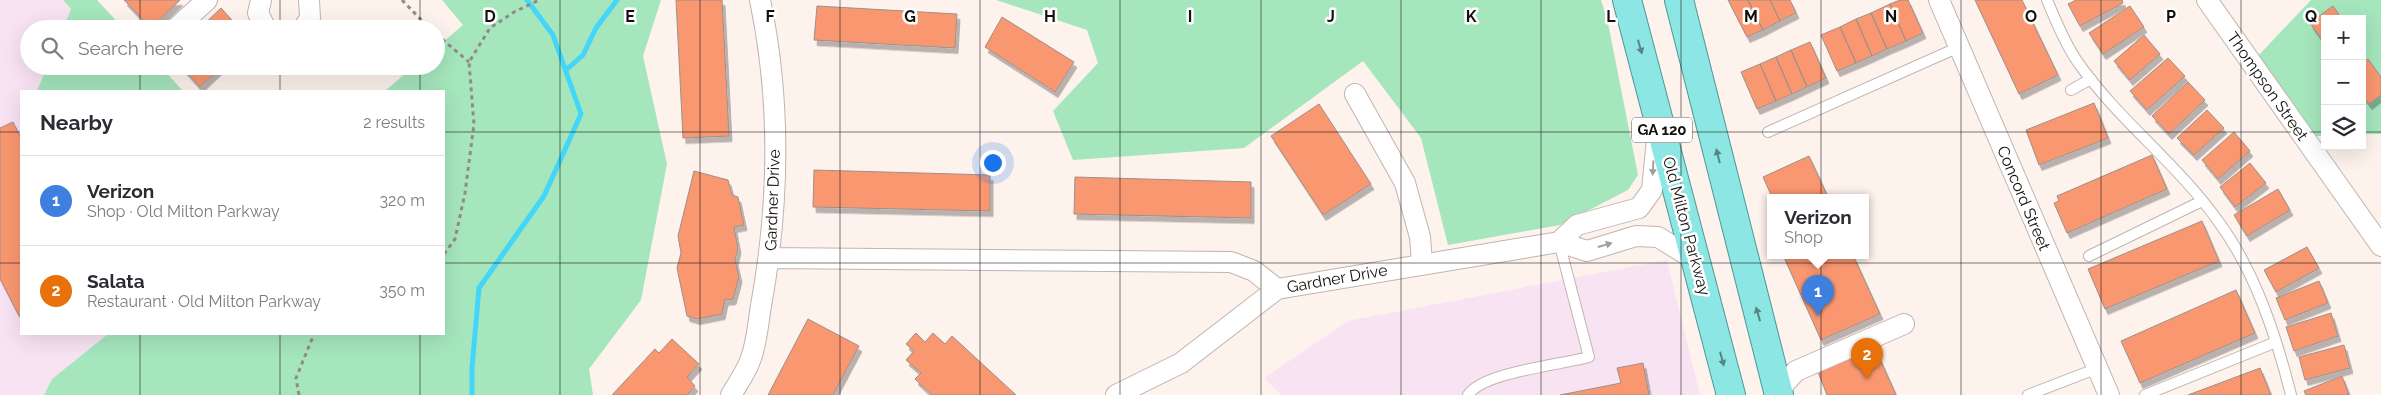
<!DOCTYPE html>
<html lang="en">
<head>
<meta charset="utf-8">
<style>
	:root { --surface:#fff; --page:#f7f7f7; --text:#2b2b33; --muted:#7c7c81; --line:#e1e1e2; --accent:#b45309 }
	body { margin:0; font-family:Raleway,sans-serif; background:var(--page); color:var(--text) }
	.controls { position:absolute; right:15px; top:15px; display:grid; overflow:hidden; border-radius:0px; box-shadow:0 5px 20px #0002 }
	.controls button { width:45px; height:45px; display:grid; place-items:center; padding:0; border:0; border-bottom:1px solid var(--line); background:var(--surface); color:var(--text); font:25px sans-serif }
	.you { position:absolute; left:992px; top:162px; width:18px; height:18px; margin:-12px; border:4px solid #fff; border-radius:50%; background:#1a73e8; box-shadow:0 0 0 8px #1a73e833 }
	.badge { display:grid; place-items:center; width:32px; height:32px; border-radius:50%; background:var(--accent); color:#fff; font-size:16px; font-weight:700 }
	.pin { position:absolute; translate:-50% -41px; filter:drop-shadow(0 1px 2px #0008) }
	.pin::after { content:''; position:absolute; top:26px; width:18px; height:15px; background:inherit; clip-path:polygon(0 0,100% 0,50% 100%) }
	.popup { position:absolute; left:1767px; top:194px; width:102px; height:65px; box-sizing:border-box; display:grid; place-content:center; border-radius:0px; background:var(--surface); filter:drop-shadow(0 1px 4px #0005); font-size:16px; white-space:nowrap; color:var(--muted) }
	.popup b { font-size:19px; color:var(--text) }
	.popup::after { content:''; position:absolute; left:50%; top:100%; margin-left:-10px; border:10px solid transparent; border-top-color:var(--surface) }
	.list { margin:0; padding:0; list-style:none }
	h2 { display:flex; justify-content:space-between; align-items:center; height:65px; margin:0; padding:0 20px; font-size:21px }
	h2 small { font-size:16px; font-weight:400; color:var(--muted) }
	.list li { display:grid; grid-template-columns:32px 1fr auto; gap:15px; align-items:center; box-sizing:border-box; height:90px; padding:0 20px; border-top:1px solid var(--line) }
	.list b { display:block; font-size:19px; white-space:nowrap }
	.list p { margin:0; font-size:16px; white-space:nowrap; color:var(--muted) }
	.list em { font-size:16px; font-style:normal; color:var(--muted) }
	.icon { flex:none; width:28px; height:28px; fill:none; stroke:currentColor; stroke-width:2; stroke-linecap:round; stroke-linejoin:round }
	.map { position:relative; flex:none; width:2381px; height:395px; overflow:hidden }
	.search { position:absolute; background:var(--surface); box-shadow:0 5px 20px #0002; left:20px; top:20px; width:425px; height:55px; display:flex; align-items:center; gap:12px; box-sizing:border-box; padding:0 18px; border-radius:28px; color:var(--muted); font-size:19px }
	.panel { position:absolute; background:var(--surface); box-shadow:0 5px 20px #0002; left:20px; top:90px; width:425px; height:245px; border-radius:0px }
	.map>svg:first-child { display:block }
</style>
</head>
<body>
<div class="map">
<svg width="2381" height="395" viewBox="0 0 2381 395">
	<defs>
		<filter id="shadow"><feDropShadow dx="3" dy="5.5" stdDeviation="0" flood-color="#0004"/></filter>
	</defs>
	<rect width="100%" height="100%" fill="#fef2ed"/>
	<path fill="#f8e3f2" d="M0 0H63L71 9 63 29H29V66H47L37 91H21V334H108L52 379 44 395H0Z
		M1667 260 1700 395H1281L1264 378 1348 321Z"/>
	<path fill="#a5e6bd" d="M63 0H97L124 29H63L71 9Z
		M442 0H661L643 56 667 164 641 300 589 369 593 395H44L52 379 108 334H444V91H385L414 66H436V48L463 25Z
		M996 0H1601L1608 23 1638 175 1628 190 1560 225 1448 245 1421 138 1363 61 1244 148 1073 160 1053 111 1098 63 1087 30Z
		M2311 0H2381V134H2362V19H2325V136H2314L2257 57Z
		M47 66H160L183 91H37Z"/>
	<g fill="none" stroke-linecap="round" stroke-linejoin="round">
		<path stroke="#44d6f9" stroke-width="5" d="M566 70 583 55 596 28 617 0
			M472 395V368L479 288 544 196 581 114 553 35 527 0"/>
	</g>
	<path fill="#f99771" stroke="#9b908c" filter="url(#shadow)" d="M124 0H180L151 28Z
		M676 0H722L729 136 683 138Z
		M1728 0H1748L1763 30 1747 37Z
		M1748 0H1770L1780 21 1763 30Z
		M1770 0H1790L1796 13 1780 21Z
		M1900 0H1908L1923 33 1906 41 1890 4Z
		M1975 0H2022L2058 75 2019 94Z
		M2076 0H2122L2123 3 2080 26 2068 4Z
		M1890 4 1906 41 1887 49 1871 13Z
		M817 6 957 14 955 48 814 40Z
		M2130 6 2144 27 2103 54 2089 33Z
		M2333 6 2342 19H2325V44L2310 23Z
		M221 8 240 29H199Z
		M1871 13 1887 49 1872 56 1856 19Z
		M1002 17 1074 62 1055 92 985 47Z
		M1856 19 1872 56 1856 63 1840 27Z
		M1840 27 1856 63 1837 71 1821 35Z
		M2144 35 2160 54 2130 80 2114 61Z
		M1810 42 1826 78 1807 87 1791 50Z
		M1791 50 1807 87 1792 94 1776 57Z
		M1776 57 1792 94 1776 101 1760 64Z
		M2168 58 2185 76 2147 110 2130 91Z
		M2368 59 2381 77V95L2369 104 2362 95V64Z
		M1760 64 1776 101 1757 109 1741 72Z
		M181 66H222L200 87Z
		M2188 82 2205 100 2169 134 2152 116Z
		M2094 103 2108 138 2039 165 2026 130Z
		M1319 104 1371 184 1323 215 1271 136Z
		M2207 110 2224 128 2194 155 2177 138Z
		M13 122 21 138V315L19 316 0 279V128Z
		M2234 132 2250 151 2218 179 2202 160Z
		M2152 155 2167 189 2067 233 2054 203 2059 201 2057 196Z
		M1809 156 1828 197H1772L1763 177Z
		M2250 163 2266 183 2235 207 2220 187Z
		M814 170 990 175V211L813 207Z
		M694 171 728 180 732 195 738 197 744 225 734 227 738 248 735 260 739 277 733 299 725 300 722 314 697 319 687 316 677 268 681 253 678 236Z
		M1075 177 1251 182V218L1074 214Z
		M2278 189 2290 210 2247 236 2234 215Z
		M2202 221 2219 261 2105 309 2088 269Z
		M2307 247 2319 268 2276 292 2264 270Z
		M1783 255H1853L1880 314 1821 340Z
		M2319 281 2328 303 2285 320 2276 298Z
		M2236 290 2255 333 2140 383 2121 341Z
		M2331 313 2338 336 2294 351 2286 327Z
		M808 319 859 346 833 395H768Z
		M916 333 925 342 933 333 945 344 952 336 1016 395H932L915 379 921 373 906 360 914 351 906 344Z
		M672 339 699 364 687 377 695 386 687 395H612L655 349 659 353Z
		M2344 345 2350 368 2305 380 2299 357Z
		M1875 348 1896 395H1827L1818 372Z
		M1643 363 1649 395H1560L1621 383 1617 368Z
		M2260 368 2271 395H2188Z
		M2342 376 2349 395H2306L2304 391Z"/>
	<g fill="none" stroke-linecap="round" stroke-linejoin="round">
		<defs>
			<path id="service" d="M2047 0C2056 21 2064 42 2077 61 2117 119 2177 163 2218 221 2255 271 2276 335 2291 395
				M2071 90 2091 79
				M1768 132 1959 47
				M2089 256 2202 201
				M1468 395C1483 372 1560 365 1589 357L1559 242
				M2028 395 2098 368
				M2145 395 2276 342"/>
			<path id="minor" d="M261 0 258 13 266 29
				M1939 0 2109 395
				M2207 0 2381 246
				M175 29 207 0
				M303 29 310 18 309 0
				M1355 94 1405 183 1420 237 1422 263
				M1559 242 1577 225 1639 208 1652 190 1658 129
				M770 258 1231 262 1254 271 1277 289
				M731 395C738 383 747 371 751 358 757 342 758 323 761 306 779 206 781 100 760 0
				M1116 395 1181 363 1277 289 1559 242 1587 251 1636 236 1658 237 1697 261
				M1779 395 1785 383 1796 371 1904 324"/>
			<path id="trunk" d="M1627 0 1731 395
				M1679 0 1779 395"/>
		</defs>
		<use href="#service" stroke="#c0b4b0" stroke-width="12"/>
		<use href="#minor" stroke="#c0b4b0" stroke-width="22"/>
		<use href="#trunk" stroke="#4f9794" stroke-width="30"/>
		<path stroke="#928a86" stroke-width="3" stroke-dasharray="4 4" stroke-linecap="butt" d="M402 0 430 29
			M436 34 469 62
			M444 254 455 239 465 193 474 124 469 62 490 28 514 12 539 0
			M299 395 296 378 314 334"/>
		<use href="#service" stroke="#fff" stroke-width="10"/>
		<use href="#minor" stroke="#fff" stroke-width="20"/>
		<use href="#trunk" stroke="#8ce6e3" stroke-width="28"/>
	</g>
	<defs><path id="oneway-solid" d="M-6-.8H1V-3.2L6.5 0L1 3.2V.8H-6Z" transform="scale(1.25)"/></defs>
	<g fill="#568583">
		<use href="#oneway-solid" transform="translate(1640 47) rotate(74)"/>
		<use href="#oneway-solid" transform="translate(1718 156) rotate(-104)"/>
		<use href="#oneway-solid" transform="translate(1758 314) rotate(-106)"/>
		<use href="#oneway-solid" transform="translate(1722 359) rotate(75)"/>
	</g>
	<g fill="#a19f9e">
		<use href="#oneway-solid" transform="translate(1653 168) rotate(93)"/>
		<use href="#oneway-solid" transform="translate(1605 245) rotate(-16)"/>
	</g>
	<path fill="none" stroke="#130f0d" stroke-width="1" stroke-opacity="0.55" d="M140 0V29M280 0V29M420 0V29M560 0V395M700 0V395M840 0V395M980 0V395M1120 0V395M1261 0V395M1401 0V395M1541 0V395M1681 0V395M1821 0V395M1961 0V395M2101 0V395M2241 0V395M140 66V91M280 66V91M420 66V91M0 132H21M444 132H2325M2362 132H2381M0 263H21M444 263H2381M140 334V395M280 334V395M420 334V395"/>
	<g text-anchor="middle" stroke-width="5" stroke-linejoin="round" paint-order="stroke">
		<rect fill="#fff" stroke="#5a5756" stroke-width="1" x="1632" y="117.5" width="60" height="25" rx="4"/>
		<g font-size="15" font-weight="bold" fill="#130f0d">
			<text x="1662" y="135">GA 120</text>
		</g>
		<g font-size="16" fill="#130f0d" stroke="#fff">
			<text transform="translate(2268 86) rotate(55)" y="6">Thompson Street</text>
			<text transform="translate(2024 198) rotate(67)" y="6">Concord Street</text>
			<text transform="translate(772 200) rotate(-88)" y="6">Gardner Drive</text>
			<text transform="translate(1687 226) rotate(75)" y="6">Old Milton Parkway</text>
			<text transform="translate(1337 278) rotate(-10)" y="6">Gardner Drive</text>
		</g>
	</g>
	<g font-size="16" text-anchor="middle" font-weight="bold" fill="#130f0d" stroke="#fff" stroke-width="5" stroke-linejoin="round" paint-order="stroke">
		<text x="490" y="22">D</text>
		<text x="630" y="22">E</text>
		<text x="770" y="22">F</text>
		<text x="910" y="22">G</text>
		<text x="1050" y="22">H</text>
		<text x="1190" y="22">I</text>
		<text x="1331" y="22">J</text>
		<text x="1471" y="22">K</text>
		<text x="1611" y="22">L</text>
		<text x="1751" y="22">M</text>
		<text x="1891" y="22">N</text>
		<text x="2031" y="22">O</text>
		<text x="2171" y="22">P</text>
		<text x="2311" y="22">Q</text>
	</g>
</svg>
<div class="controls">
<button>+</button>
<button>−</button>
<button><svg class="icon" aria-label="layers" viewBox="0 0 24 24"><path d="M12 4l9 5-9 5-9-5zM3 14l9 5 9-5"/></svg></button>
</div>
<div class="you"></div>
<div class="pin badge" style="left:1818px;top:316px;background:#3f7fe0">1</div>
<div class="popup"><b>Verizon</b>Shop</div>
<div class="pin badge" style="left:1867px;top:379px;background:#e8710a">2</div>
<div class="search"><svg class="icon" aria-label="search" viewBox="0 0 24 24"><circle cx="10" cy="10" r="6"/><path d="M15 15l6 6"/></svg>Search here</div>
<section class="panel">
<h2>Nearby<small>2 results</small></h2>
<ul class="list">
<li><span class="badge" style="background:#3f7fe0">1</span><div><b>Verizon</b><p>Shop · Old Milton Parkway</p></div><em>320 m</em></li>
<li><span class="badge" style="background:#e8710a">2</span><div><b>Salata</b><p>Restaurant · Old Milton Parkway</p></div><em>350 m</em></li>
</ul>
</section>
</div>
</body>
</html>
